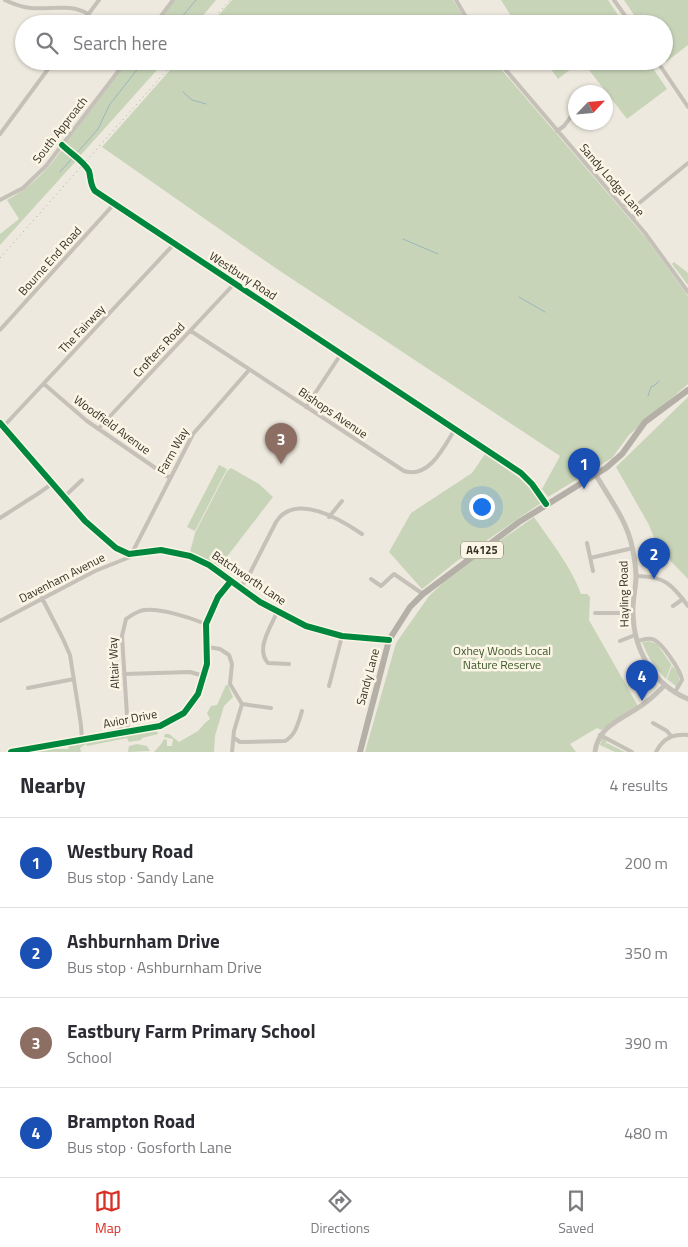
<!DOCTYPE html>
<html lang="en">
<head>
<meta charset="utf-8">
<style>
	:root { --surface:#fff; --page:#f7f7f7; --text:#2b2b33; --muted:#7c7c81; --line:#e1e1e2; --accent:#d93025 }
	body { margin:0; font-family:"Titillium Web",sans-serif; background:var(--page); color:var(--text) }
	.compass { position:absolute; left:568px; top:85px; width:45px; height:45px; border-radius:50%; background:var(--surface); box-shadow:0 1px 4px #0004; rotate:64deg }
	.you { position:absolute; left:481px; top:506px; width:18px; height:18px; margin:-12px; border:4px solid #fff; border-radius:50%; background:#1a73e8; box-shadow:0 0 0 8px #1a73e833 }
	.badge { display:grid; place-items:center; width:32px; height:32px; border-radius:50%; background:var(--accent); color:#fff; font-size:16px; font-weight:700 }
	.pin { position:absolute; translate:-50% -41px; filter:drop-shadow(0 1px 2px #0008) }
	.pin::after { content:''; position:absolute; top:26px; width:18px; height:15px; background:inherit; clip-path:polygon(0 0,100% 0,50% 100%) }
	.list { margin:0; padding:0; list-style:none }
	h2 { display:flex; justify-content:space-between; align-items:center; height:65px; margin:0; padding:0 20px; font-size:21px }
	h2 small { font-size:16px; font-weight:400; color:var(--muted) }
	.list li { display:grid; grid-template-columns:32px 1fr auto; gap:15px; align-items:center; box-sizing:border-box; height:90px; padding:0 20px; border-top:1px solid var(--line) }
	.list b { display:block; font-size:19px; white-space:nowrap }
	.list p { margin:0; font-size:16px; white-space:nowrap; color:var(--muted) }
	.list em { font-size:16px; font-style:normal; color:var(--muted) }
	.icon { flex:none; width:28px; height:28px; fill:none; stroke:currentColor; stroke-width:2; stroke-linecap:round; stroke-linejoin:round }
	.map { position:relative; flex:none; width:688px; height:752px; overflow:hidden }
	.search { position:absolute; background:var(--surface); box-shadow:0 1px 4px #0004; left:15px; right:15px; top:15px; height:55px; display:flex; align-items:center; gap:12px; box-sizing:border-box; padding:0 18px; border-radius:28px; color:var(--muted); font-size:19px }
	.sheet { height:425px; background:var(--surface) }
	nav { display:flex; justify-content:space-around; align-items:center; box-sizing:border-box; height:70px; border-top:1px solid var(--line); background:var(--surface); font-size:14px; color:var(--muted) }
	nav a { display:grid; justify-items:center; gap:2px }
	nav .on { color:var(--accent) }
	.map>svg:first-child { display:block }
</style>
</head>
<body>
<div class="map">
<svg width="688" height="752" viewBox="0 0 688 752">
	<rect width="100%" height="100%" fill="#ede9de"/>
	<path fill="#c8d4b8" d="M175 0H216L196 24H157Z
		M232 0H453L468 24H211Z
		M501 0H608L624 24H516Z
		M624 0H688V45L666 62 664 60V24H640Z
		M128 61H165L79 157 68 149 66 143Z
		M178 61H494L646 238 688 296V384L629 435 612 458 548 497 542 489 560 456 274 267 102 147Z
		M545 61H581L558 79Z
		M582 61H648L667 89 627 119Z
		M63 150 76 161 0 245V234L19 219 7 200C30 188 46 171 61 151Z
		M674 262 688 273V285L672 264Z
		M688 397V579L658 548 649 525 616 467Z
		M485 454 531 486 532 491 541 503 457 561 422 589 389 552 411 513 472 473Z
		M219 465 227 469 195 531 187 527Z
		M231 468 259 484 273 497 219 567 190 552 195 533 227 471Z
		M534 517C551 542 571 566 581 594H587L590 597 589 620 638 706 601 730 597 728 570 744 576 752H365L396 643 429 596 444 582 481 554Z
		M649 641 657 644 671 664 672 663 666 679C654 667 648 657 642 642Z
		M672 666C679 672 681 678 677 687L667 679Z
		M226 685H228L233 697 224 706 215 736 214 752H154L161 744 164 739 167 740V746H172L173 739 164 737 165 734H169L179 742 198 731 205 723 210 719 207 713 211 706 217 705Z
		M156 729 158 734 142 738 141 740 129 742 127 738 87 746 86 744 80 748 81 752H24L39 749 40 751 52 749H69L67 745Z
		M602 738 607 741 605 745 607 743 625 752H615L600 745Z
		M137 744 147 746 150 751 128 752 129 746Z"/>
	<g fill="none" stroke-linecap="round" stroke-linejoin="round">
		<path stroke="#9ab7be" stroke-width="1" d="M176 24 196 0
			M183 92 192 100 206 104
			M60 172 98 129 110 104 144 61
			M403 239 438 254
			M519 297 545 312
			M648 396 651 387 655 385 659 381"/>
		<path stroke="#c5c1b8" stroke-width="4" d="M5 0C13 4 22 7 31 8 50 10 71 3 88 14
			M456 0 470 24
			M614 0 631 24
			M81 24 99 0
			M155 24 173 0
			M498 61 645 233 688 292
			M657 61 688 107
			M606 106 608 107
			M557 131 564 126 576 110
			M0 134 54 61
			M62 145C70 153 84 161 89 171 91 178 90 185 95 191L521 473 532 484 546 504
			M0 200 23 188 46 166 126 61
			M622 206 638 204
			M633 219 638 204 688 163
			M0 330 114 204
			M191 331 404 471C429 479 444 447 455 429
			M44 384 87 421 170 478
			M306 407 341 354
			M3 427 174 244
			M98 429 234 284
			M65 496 82 480
			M329 517 342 501
			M0 518 39 493 53 483
			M587 543 593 571
			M590 558 633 548
			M636 576C664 576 672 584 688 606
			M371 579 381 586 394 574 423 594
			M240 588 248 577 276 522C295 492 340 519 362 534
			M42 598 63 639 70 655 81 725 82 740
			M673 606 683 599
			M277 612C271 627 255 649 268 663L289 664
			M595 613H633
			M0 621 95 571 130 557 193 434 249 370
			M620 641 635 635
			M637 641C642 640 647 638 652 639 662 642 681 671 682 680L675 692
			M208 647 220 649 229 655 232 664 230 684 242 704 234 731 232 752
			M124 674 190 672 204 676
			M329 686 342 636
			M28 688 74 679
			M242 704 271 708
			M653 723 667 731 671 736
			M128 731 122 636 126 619C130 616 135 613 140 611 156 606 191 618 206 624
			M116 733 123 725 126 718
			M600 735 632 752
			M234 738 240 742 285 741C296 735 298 723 302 711
			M11 752 160 726 184 713 198 694 207 664 206 624 218 597 231 581
			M656 752C663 738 673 734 688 735"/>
		<path stroke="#c5c1b8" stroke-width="5" d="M0 423 85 521 116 548 129 554 161 550 190 556 209 565 260 602 306 626 342 636 389 640
			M596 475C609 498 626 519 632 546 634 556 636 566 636 576 636 589 632 602 633 614 634 651 654 685 688 699
			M595 752C598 726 622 719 641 706 650 700 657 693 665 685"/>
		<path stroke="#b4afa7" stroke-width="6" d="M360 752 389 640 410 607 423 594 519 522 606 468 622 454 645 422 688 390"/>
		<path stroke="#ada9a2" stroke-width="1" stroke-dasharray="1 4" stroke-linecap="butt" d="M209 24 230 0
			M0 258 175 61"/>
		<defs>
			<path id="cycleway" d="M62 145C70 153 84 161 89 171 91 178 90 185 95 191L521 473 532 484 546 504
				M0 423 85 521 116 548 129 554 161 550 190 556 209 565 260 602 306 626 342 636 389 640
				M11 752 160 726 184 713 198 694 207 664 206 624 218 597 231 581"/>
		</defs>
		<use href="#cycleway" stroke="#faf5e5" stroke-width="9"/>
		<use href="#cycleway" stroke="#00873e" stroke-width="6"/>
	</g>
	<g text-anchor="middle" stroke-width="5" stroke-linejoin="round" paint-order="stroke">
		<rect fill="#faf5e5" stroke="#716a5f" stroke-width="1" x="461" y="541.5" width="42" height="17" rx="4"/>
		<g font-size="11" font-weight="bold" fill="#362f26">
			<text x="482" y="554">A4125</text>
		</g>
		<g font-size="12" fill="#362f26" stroke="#faf5e5">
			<text transform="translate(60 130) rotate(-52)" y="4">South Approach</text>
			<text transform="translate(612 180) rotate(49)" y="4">Sandy Lodge Lane</text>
			<text transform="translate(50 261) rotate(-48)" y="4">Bourne End Road</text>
			<text transform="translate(243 276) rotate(33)" y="4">Westbury Road</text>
			<text transform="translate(82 329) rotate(-47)" y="4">The Fairway</text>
			<text transform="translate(159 350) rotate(-47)" y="4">Crofters Road</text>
			<text transform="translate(333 413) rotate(34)" y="4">Bishops Avenue</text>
			<text transform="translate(112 425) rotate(36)" y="4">Woodfield Avenue</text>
			<text transform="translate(173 451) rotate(-61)" y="4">Farm Way</text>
			<text transform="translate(62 578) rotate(-27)" y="4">Davenham Avenue</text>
			<text transform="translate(249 578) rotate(34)" y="4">Batchworth Lane</text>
			<text transform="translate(624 594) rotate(-91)" y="4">Hayling Road</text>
			<text transform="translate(114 663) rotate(-93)" y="4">Altair Way</text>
			<text transform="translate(368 677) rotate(-75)" y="4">Sandy Lane</text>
			<text transform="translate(130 719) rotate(-11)" y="4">Avior Drive</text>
		</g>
		<g font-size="12" fill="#3b5628" stroke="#faf5e5">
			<text x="502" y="655">Oxhey Woods Local<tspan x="502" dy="14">Nature Reserve</tspan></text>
		</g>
	</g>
</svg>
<svg class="compass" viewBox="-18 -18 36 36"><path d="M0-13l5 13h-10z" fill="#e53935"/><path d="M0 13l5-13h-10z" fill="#7c7c81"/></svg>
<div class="you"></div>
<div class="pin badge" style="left:584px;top:489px;background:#1a4fb4">1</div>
<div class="pin badge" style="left:654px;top:579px;background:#1a4fb4">2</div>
<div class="pin badge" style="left:281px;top:464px;background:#8d6e63">3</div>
<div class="pin badge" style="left:642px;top:701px;background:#1a4fb4">4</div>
<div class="search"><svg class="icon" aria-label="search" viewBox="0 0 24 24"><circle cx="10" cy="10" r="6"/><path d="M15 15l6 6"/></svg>Search here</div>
</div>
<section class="sheet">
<h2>Nearby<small>4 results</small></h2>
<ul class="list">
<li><span class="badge" style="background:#1a4fb4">1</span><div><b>Westbury Road</b><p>Bus stop · Sandy Lane</p></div><em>200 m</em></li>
<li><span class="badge" style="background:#1a4fb4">2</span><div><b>Ashburnham Drive</b><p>Bus stop · Ashburnham Drive</p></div><em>350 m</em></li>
<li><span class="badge" style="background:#8d6e63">3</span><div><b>Eastbury Farm Primary School</b><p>School</p></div><em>390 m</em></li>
<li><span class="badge" style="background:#1a4fb4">4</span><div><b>Brampton Road</b><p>Bus stop · Gosforth Lane</p></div><em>480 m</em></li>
</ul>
</section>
<nav>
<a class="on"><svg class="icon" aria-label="map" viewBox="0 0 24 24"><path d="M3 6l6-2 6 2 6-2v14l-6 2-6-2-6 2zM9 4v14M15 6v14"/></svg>Map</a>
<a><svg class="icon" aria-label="directions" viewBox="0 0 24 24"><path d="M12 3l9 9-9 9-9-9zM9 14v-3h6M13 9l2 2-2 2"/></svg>Directions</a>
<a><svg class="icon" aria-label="saved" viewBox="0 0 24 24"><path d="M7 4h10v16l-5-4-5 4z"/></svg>Saved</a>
</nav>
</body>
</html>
